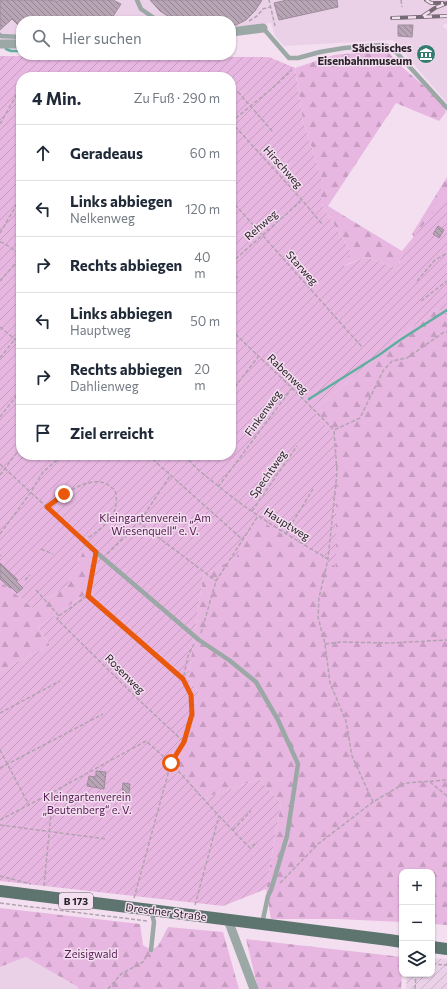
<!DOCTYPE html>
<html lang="de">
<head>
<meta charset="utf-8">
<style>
	:root { --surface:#fff; --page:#f2f2f3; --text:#1f2937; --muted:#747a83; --line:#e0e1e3 }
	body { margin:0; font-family:Commissioner,sans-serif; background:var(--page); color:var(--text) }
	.controls { position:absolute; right:12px; bottom:12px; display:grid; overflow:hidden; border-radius:8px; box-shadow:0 1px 3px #0004 }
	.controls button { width:36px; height:36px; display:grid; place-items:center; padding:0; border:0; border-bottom:1px solid var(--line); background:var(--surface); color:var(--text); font:20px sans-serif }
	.stop { position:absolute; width:12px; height:12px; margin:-9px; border:3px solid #ea580c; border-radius:50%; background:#fff }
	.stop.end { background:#ea580c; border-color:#fff; box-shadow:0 1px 4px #0008 }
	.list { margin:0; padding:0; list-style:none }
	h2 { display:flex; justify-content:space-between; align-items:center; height:52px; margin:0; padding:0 16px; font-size:17px }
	h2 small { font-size:13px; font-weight:400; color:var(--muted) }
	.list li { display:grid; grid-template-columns:26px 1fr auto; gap:12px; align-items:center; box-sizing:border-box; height:56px; padding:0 16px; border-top:1px solid var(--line) }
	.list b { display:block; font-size:15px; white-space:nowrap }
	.list p { margin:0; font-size:13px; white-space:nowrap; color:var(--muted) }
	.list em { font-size:13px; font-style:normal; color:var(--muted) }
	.icon { flex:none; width:22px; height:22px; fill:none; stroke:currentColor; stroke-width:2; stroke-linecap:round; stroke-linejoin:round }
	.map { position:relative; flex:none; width:447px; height:989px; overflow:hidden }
	.search { position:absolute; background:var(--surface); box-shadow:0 1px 3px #0004; left:16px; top:16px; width:220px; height:44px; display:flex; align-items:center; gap:10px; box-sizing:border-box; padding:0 14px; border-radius:16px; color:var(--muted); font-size:15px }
	.panel { position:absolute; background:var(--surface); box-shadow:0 1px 3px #0004; left:16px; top:72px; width:220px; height:388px; border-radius:16px }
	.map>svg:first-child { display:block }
</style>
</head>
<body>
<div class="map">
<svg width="447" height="989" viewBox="0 0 447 989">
	<defs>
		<pattern id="industrial-furrows" width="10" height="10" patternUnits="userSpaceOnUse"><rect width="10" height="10" fill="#ebd1e8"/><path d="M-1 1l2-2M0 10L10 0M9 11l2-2" fill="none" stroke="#cab3c7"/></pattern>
		<pattern id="forest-firs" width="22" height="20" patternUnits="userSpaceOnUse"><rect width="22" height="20" fill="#e7b7e1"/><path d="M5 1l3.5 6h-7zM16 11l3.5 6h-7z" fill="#c69dc1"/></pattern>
		<pattern id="garden-furrows" width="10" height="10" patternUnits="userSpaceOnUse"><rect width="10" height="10" fill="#e7b7e1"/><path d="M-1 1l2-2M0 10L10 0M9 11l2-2" fill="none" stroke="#c69dc1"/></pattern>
		<pattern id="building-back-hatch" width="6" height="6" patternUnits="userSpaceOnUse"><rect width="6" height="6" fill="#b7a4b4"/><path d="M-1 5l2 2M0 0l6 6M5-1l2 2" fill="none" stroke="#958592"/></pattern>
	</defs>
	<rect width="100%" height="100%" fill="#f3dff0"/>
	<path fill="#ebd1e8" d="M0 0H447V24L442 25 447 30V103L393 40 284 46 275 36 271 23 231 28V21H21V40H4L0 39Z
		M26 957 78 987V989H0V966L1 967Z"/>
	<path fill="url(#industrial-furrows)" d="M432 958 447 959V989H406L407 974H432Z"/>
	<path fill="url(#forest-firs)" d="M386 50 401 66 440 100 446 112 439 121 396 103 328 206 402 251 398 269 366 257 343 266 350 250 321 204V176L303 121 295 68 334 55Z
		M447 177V196L414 237 412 234Z
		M437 309 447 317V925L432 924V872H402V922L337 919H271L266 889 281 803 259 779 205 798 176 766 199 693 188 678 203 576 236 557 257 518 335 566 313 411 401 336Z
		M85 547 93 553 86 594 38 627 50 645 0 671V581L33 608 66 587Z
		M0 908 140 924 143 945 151 950 158 946 168 927 223 932 239 989H78V987L26 957 0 967Z
		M246 939 402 957V974L401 989H258Z"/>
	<path fill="url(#garden-furrows)" fill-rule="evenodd" d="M0 56 269 57 295 68 303 121 321 176V204L350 250 344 266 366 257 398 269 402 251 447 196V317L437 309 401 336 313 411 336 438V567L257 518 236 557 203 576 188 678 199 693 176 765 205 798 259 779 281 803 266 889 223 906 0 881V671L50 645 38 627 86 594 93 554 85 548 66 587 33 608 0 581ZM21 77H231V455H21Z"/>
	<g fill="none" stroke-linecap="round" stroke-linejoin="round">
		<path stroke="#60ae9f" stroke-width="2.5" d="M6 49 11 51H21
			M309 399 379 355 400 340 447 310"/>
	</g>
	<path fill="url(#building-back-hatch)" stroke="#9e8b9b" d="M0 0H46L57 1 62 0H113L121 4 110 21H105L99 17 94 21H21V28L12 19 0 30Z
		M150 0H262L255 11 246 20 234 26 232 21H175L160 11Z
		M287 0H337L338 7 279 20 274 3Z
		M398 25H413L412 37 398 36Z
		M438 226 444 230 439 238 433 234Z
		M0 563 18 580 16 581 23 588 17 593 11 587 10 588 0 579Z
		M96 771 106 772 104 789 87 786 89 776 96 777Z
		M123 783 130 784 129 794H122Z"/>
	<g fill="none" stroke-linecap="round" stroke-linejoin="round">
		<path stroke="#b3a3b1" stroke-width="1.5" stroke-dasharray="4 2" stroke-linecap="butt" d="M270 0H269L275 26
			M401 0 402 7
			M113 21 115 18 141 17
			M249 21 257 16 263 9 270 7
			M188 76V77
			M27 77V76
			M238 92 273 132
			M231 122 302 200 322 224
			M231 122 269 91 292 70
			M0 124 21 87
			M231 200 362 347
			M0 233 21 197
			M0 242 4 243 21 255
			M231 263 301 201
			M231 271 238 278
			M0 281 21 257
			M417 281 435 260 447 253
			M421 301 447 281
			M0 327 21 344
			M231 330 292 388 334 430
			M0 358 15 339
			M231 392 258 357
			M0 417 21 390
			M148 455 243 540
			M185 455C194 467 204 475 216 484 250 513 290 536 328 559
			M0 464 78 536
			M0 475 21 447
			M218 487 292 388
			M47 507C61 496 88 475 107 484 110 486 112 488 115 490 121 514 106 525 88 538
			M252 511 297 446
			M138 522 216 581
			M286 533 313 489
			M0 534 31 492 43 472 63 455
			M41 549 53 554
			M107 554 128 534 146 512 170 476
			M0 555 1 556
			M25 580 30 575
			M36 590 59 616 57 619 140 701 184 742
			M87 596 182 679
			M59 616 87 596 94 559
			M201 633 216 581 258 516
			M325 644 342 642 390 643 447 640
			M0 713 60 681
			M0 750 29 805
			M0 768 103 714
			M430 782 447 796
			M373 802 352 756 346 721 330 683 325 644 318 617 319 598 328 559 337 472 334 430 360 418 383 371 392 361 407 358 444 332H447
			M0 820 53 792 146 741 171 763 219 816 250 848 257 842
			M0 825 106 839
			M233 830 251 811
			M0 876 31 884
			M280 883 318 844 373 802 405 783 447 780
			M44 886 53 792
			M134 898 171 763 184 742 192 714 191 695 183 679 188 656 194 644
			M0 903 147 921
			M195 905 219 816
			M432 964 447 965
			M108 989 121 974 143 962 147 955
			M415 989 416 974"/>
		<path stroke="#9ba8a5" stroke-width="4.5" d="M137 0 141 9 154 18 156 21
			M263 28 289 58H298L320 52 344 48 380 45 387 46 397 53 447 108
			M0 35 1 36 21 37
			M82 539 96 552 199 640 229 660 256 682 278 720 298 764 287 836 271 890 268 896 262 924
			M151 950 154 922 151 910"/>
		<path stroke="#9ba8a5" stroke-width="9" d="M231 32 263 28
			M0 44H21
			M228 920 254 989"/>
		<path stroke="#5d746f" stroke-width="12" d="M0 891 389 940 402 942
			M432 947 447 949"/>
		<defs>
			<path id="rail" d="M426 0 431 3H443
				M423 16 435 8 447 3
				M392 18 447 16"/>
		</defs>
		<use href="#rail" stroke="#766a74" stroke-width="4"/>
		<use href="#rail" stroke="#f3dff0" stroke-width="2.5" stroke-dasharray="8" stroke-linecap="butt"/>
	</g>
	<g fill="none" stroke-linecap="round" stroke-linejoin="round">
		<path stroke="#ea580c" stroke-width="5" d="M64 494 47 507 96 552 88 596 183 679 191 695 192 714 184 742 171 763"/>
	</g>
	<defs>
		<symbol id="museum-disc" viewBox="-11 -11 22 22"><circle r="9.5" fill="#367b6f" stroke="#f3dff0"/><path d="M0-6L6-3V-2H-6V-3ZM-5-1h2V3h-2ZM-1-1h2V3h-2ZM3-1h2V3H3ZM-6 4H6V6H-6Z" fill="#fff"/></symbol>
	</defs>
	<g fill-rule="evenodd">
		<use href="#museum-disc" x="415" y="43" width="22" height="22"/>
	</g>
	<g text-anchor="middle" stroke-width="3" stroke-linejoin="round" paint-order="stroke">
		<rect fill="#f3dff0" stroke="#655a63" stroke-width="1" x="59" y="893" width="34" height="16" rx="3"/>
		<g font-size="10" font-weight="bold" fill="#282127">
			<text x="76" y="905">B 173</text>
		</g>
		<g font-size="11" font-weight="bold" fill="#282127" stroke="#f3dff0" text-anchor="end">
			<text x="412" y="52">Sächsisches<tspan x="412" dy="13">Eisenbahnmuseum</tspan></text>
		</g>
		<g font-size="11" fill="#282127" stroke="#f3dff0">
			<text transform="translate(283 167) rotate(48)" y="4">Hirschweg</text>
			<text transform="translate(261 225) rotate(-41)" y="4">Rehweg</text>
			<text transform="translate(302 268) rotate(48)" y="4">Starweg</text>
			<text transform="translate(288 374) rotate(44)" y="4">Rabenweg</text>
			<text transform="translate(263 413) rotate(-54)" y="4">Finkenweg</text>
			<text transform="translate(268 474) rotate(-55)" y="4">Spechtweg</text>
			<text transform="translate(287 524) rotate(32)" y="4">Hauptweg</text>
			<text transform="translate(125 674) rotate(45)" y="4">Rosenweg</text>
			<text transform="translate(166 912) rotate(7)" y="4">Dresdner Straße</text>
		</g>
		<g font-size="11" fill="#551c51" stroke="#f3dff0">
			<text x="155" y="522">Kleingartenverein „Am<tspan x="155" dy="13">Wiesenquell“ e. V.</tspan></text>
			<text x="87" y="801">Kleingartenverein<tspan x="87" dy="13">„Beutenberg“ e. V.</tspan></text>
			<text x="91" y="958">Zeisigwald</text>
		</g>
	</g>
</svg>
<div class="controls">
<button>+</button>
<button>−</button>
<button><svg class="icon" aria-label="layers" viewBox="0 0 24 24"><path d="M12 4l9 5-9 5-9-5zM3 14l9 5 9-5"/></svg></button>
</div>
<div class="stop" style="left:171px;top:763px"></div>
<div class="stop end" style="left:64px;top:494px"></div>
<div class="search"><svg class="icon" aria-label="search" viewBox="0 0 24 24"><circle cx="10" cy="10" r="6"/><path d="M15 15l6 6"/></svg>Hier suchen</div>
<section class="panel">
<h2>4 Min.<small>Zu Fuß · 290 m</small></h2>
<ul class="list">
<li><svg class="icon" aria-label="ahead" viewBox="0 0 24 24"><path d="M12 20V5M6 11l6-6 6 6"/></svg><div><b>Geradeaus</b></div><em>60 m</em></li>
<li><svg class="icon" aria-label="left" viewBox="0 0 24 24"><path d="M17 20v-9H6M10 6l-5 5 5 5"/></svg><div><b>Links abbiegen</b><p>Nelkenweg</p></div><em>120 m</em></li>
<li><svg class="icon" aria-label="right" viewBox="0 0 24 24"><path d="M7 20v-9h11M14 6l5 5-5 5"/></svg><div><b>Rechts abbiegen</b></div><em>40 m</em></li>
<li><svg class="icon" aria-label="left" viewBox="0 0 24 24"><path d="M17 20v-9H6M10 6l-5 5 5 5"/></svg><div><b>Links abbiegen</b><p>Hauptweg</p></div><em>50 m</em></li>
<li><svg class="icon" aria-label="right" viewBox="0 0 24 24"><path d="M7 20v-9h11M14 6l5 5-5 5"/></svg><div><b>Rechts abbiegen</b><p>Dahlienweg</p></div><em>20 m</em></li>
<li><svg class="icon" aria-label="arrive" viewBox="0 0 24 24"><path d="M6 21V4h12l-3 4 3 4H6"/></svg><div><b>Ziel erreicht</b></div></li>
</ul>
</section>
</div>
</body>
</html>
